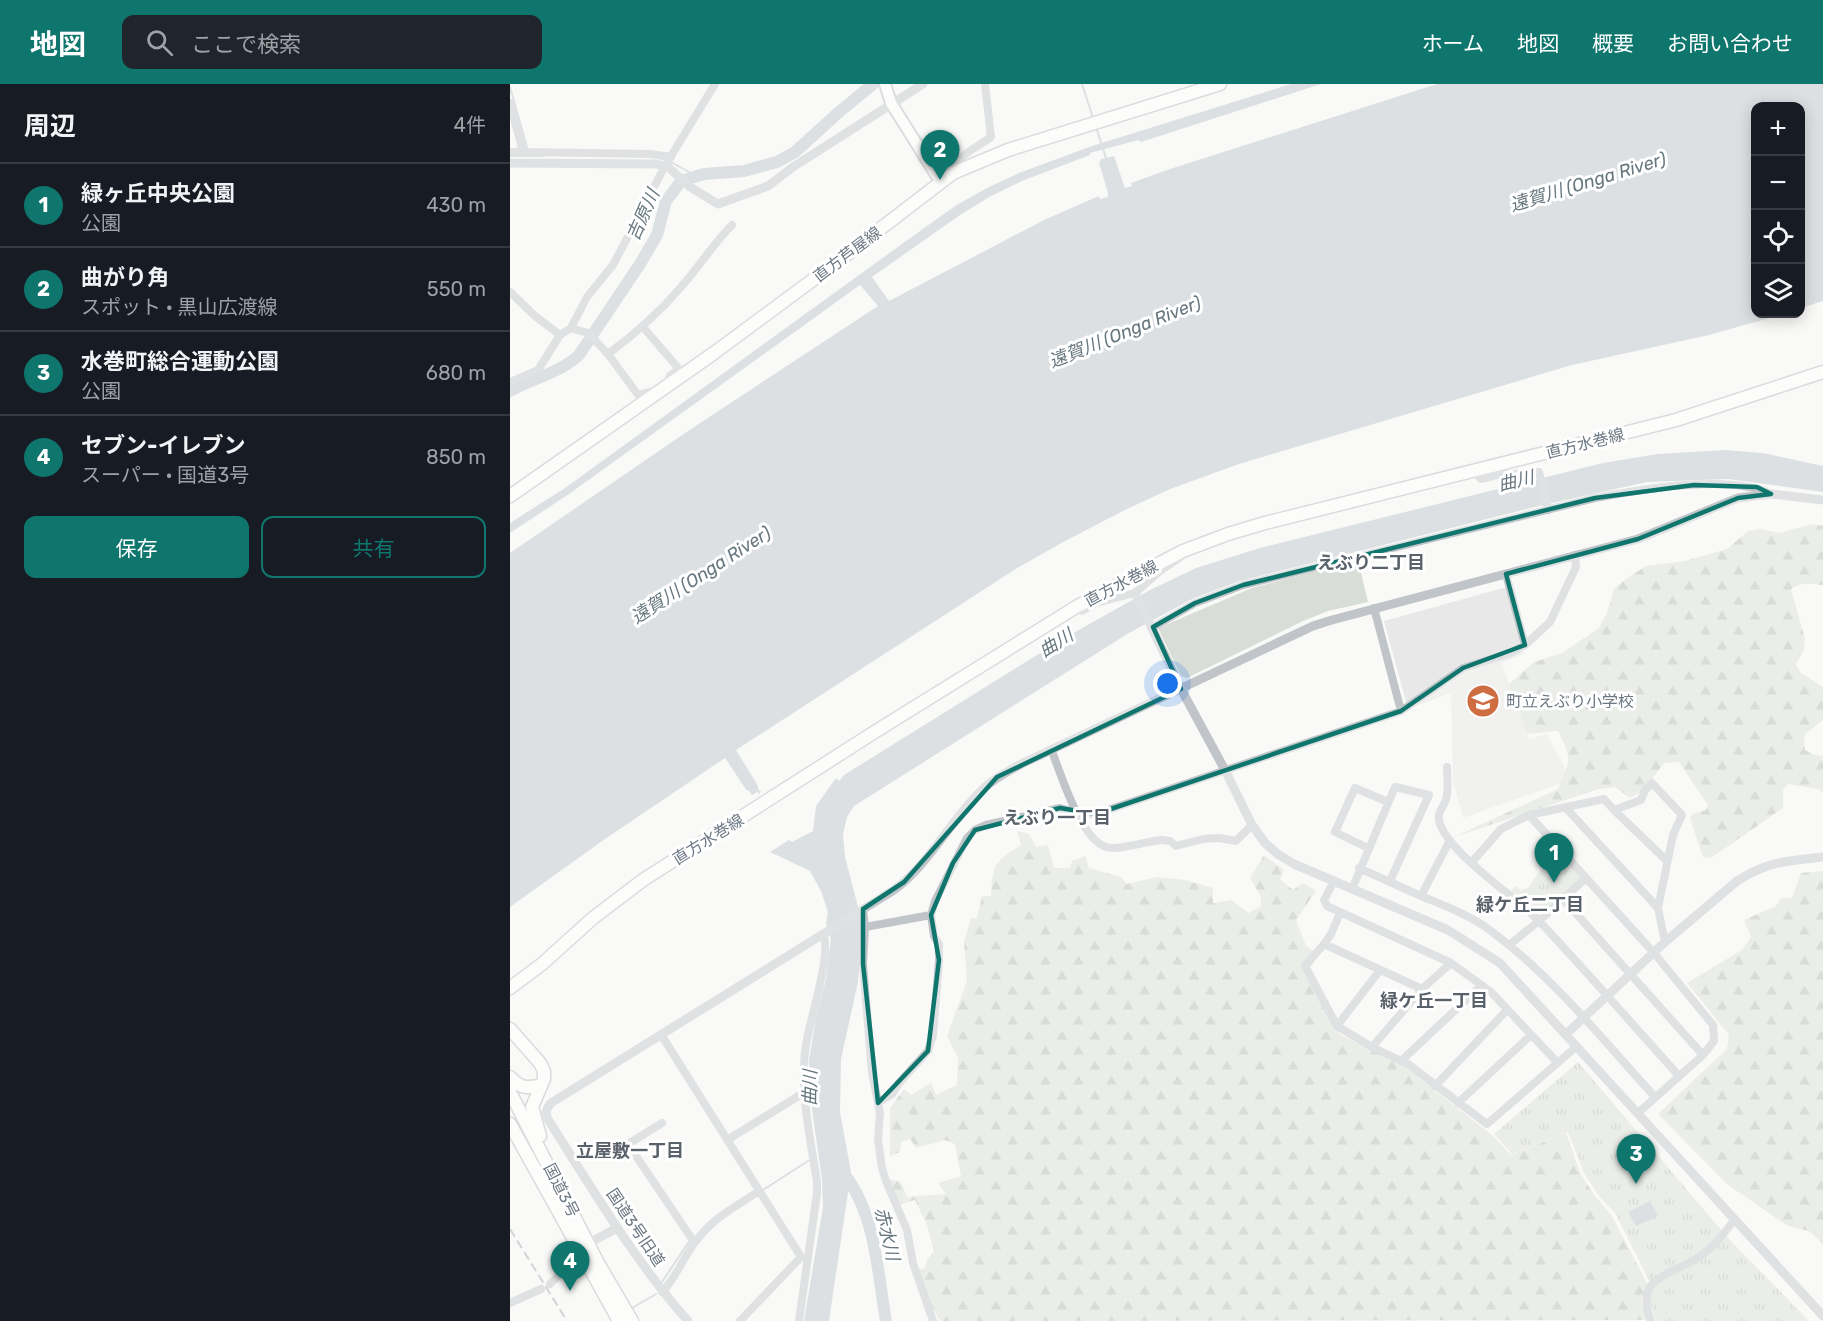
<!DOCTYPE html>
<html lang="ja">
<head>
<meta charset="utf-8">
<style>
	:root { --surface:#171b24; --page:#20242c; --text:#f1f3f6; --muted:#9ea1a6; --line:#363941; --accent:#0f766e }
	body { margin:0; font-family:Rubik,"Noto Sans JP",sans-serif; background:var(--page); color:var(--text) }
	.controls { position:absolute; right:18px; top:18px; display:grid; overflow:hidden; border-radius:12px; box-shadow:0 3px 15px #0003 }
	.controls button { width:54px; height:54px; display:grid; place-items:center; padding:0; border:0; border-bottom:2px solid var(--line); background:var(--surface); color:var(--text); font:30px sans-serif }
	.you { position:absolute; left:658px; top:600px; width:21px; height:21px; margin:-15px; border:4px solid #fff; border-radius:50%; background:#1a73e8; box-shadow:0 0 0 9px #1a73e833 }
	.badge { display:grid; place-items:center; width:39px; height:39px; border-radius:50%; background:var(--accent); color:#fff; font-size:20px; font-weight:700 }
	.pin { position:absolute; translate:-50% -50px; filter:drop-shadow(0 2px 3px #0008) }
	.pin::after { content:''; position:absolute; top:32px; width:21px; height:18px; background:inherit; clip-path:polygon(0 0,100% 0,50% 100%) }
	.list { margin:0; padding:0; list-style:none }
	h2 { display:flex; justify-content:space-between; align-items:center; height:78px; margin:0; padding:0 24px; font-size:26px }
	h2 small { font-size:20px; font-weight:400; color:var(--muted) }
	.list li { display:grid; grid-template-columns:39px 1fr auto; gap:18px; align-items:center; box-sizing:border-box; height:84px; padding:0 24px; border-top:2px solid var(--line) }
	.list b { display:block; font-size:22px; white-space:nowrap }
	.list p { margin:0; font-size:20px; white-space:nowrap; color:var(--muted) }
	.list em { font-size:20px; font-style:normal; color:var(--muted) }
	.actions { display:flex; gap:12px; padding:18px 24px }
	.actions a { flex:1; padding:14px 0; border:2px solid var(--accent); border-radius:12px; text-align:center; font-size:21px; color:var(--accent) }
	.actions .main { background:var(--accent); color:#fff }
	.icon { flex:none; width:33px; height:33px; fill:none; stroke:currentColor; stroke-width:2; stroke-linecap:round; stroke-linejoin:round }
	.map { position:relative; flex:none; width:1313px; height:1237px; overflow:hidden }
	header { display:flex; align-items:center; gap:36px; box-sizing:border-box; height:84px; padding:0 30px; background:var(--accent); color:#fff }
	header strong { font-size:28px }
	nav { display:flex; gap:33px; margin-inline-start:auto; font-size:21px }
	.search { width:420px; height:54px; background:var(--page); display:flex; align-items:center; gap:15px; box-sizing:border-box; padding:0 21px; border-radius:12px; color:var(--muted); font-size:22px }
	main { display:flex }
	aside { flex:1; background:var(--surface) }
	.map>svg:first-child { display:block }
</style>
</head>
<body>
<header>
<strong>地図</strong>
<div class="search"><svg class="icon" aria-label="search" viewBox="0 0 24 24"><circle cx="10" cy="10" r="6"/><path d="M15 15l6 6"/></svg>ここで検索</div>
<nav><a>ホーム</a><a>地図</a><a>概要</a><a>お問い合わせ</a></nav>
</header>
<main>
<aside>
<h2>周辺<small>4件</small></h2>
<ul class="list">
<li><span class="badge">1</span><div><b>緑ヶ丘中央公園</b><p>公園</p></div><em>430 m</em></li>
<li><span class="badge">2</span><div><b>曲がり角</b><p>スポット · 黒山広渡線</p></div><em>550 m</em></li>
<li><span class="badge">3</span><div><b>水巻町総合運動公園</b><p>公園</p></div><em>680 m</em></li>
<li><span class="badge">4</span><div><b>セブン-イレブン</b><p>スーパー · 国道3号</p></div><em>850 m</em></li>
</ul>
<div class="actions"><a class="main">保存</a><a>共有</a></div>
</aside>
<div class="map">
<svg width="1313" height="1237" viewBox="0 0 1313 1237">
	<defs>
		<pattern id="forest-firs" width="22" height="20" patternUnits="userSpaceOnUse" patternTransform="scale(1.5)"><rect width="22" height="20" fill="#d9ddd7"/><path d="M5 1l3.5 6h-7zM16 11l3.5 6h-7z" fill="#b4b8b4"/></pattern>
		<pattern id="park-tufts" width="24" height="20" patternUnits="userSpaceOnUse" patternTransform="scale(1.5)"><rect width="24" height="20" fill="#d9ddd7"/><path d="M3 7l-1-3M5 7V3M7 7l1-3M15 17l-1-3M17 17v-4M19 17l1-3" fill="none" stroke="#b4b8b4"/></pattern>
	</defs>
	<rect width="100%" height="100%" fill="#f9f9f7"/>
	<path fill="#e7e8e7" d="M997 503 1014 570 992 579 1019 655 1037 650 1061 696 953 734 943 698 941 609 898 625 874 537Z"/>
	<path fill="#d9ddd7" d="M848 476 858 518 818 527 793 537 677 594 671 592 648 544 742 504Z"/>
	<path fill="url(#forest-firs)" d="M1303 440 1313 442V501C1301 500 1290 498 1281 505L1295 555 1294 566 1286 580 1290 588 1313 603V636L1295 650 1294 659 1295 666 1305 671 1313 672V709L1309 705 1278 700 1273 706V724L1201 774 1193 773 1180 734 1182 730 1196 726 1198 721 1169 678 1154 679 1133 707 1120 714 1105 703 1089 705 944 753 1048 705C1060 676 1063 676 1048 647L1017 650 999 600 1024 578 1052 569 1089 544 1097 529 1104 505 1117 494 1136 482 1175 477 1217 465 1238 447 1252 445 1269 449Z
		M507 747 519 750 526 763 538 761 544 784H560L562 777 575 772 579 784 611 793 617 800 647 793 675 796 703 804V819L721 816 739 829 751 822V813L740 794 754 771 774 786 770 795 783 806 793 799 806 807 786 836 796 862 809 871 795 890 829 950 894 982 983 1052 1001 1071 1056 1049 1071 1091 1085 1112 1102 1132 1138 1201 1131 1216 1138 1236 430 1237 416 1210 408 1186 415 1184 417 1176 424 1167 417 1141 405 1116 389 1121 379 1095 391 1098 397 1113 436 1110 428 1099 451 1092 445 1060 435 1056 406 1064 400 1055 391 1058 390 1068 380 1072V1024L394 1005 401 1011 421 999 426 1011 447 1001 448 974 437 952 457 897 454 858 461 834H467L472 812H481C483 780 483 779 511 761Z
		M1313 787V1160L1299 1147 1278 1142 1218 1101 1148 1030 1217 965 1219 951 1177 899 1232 866 1241 853 1234 836 1266 822 1271 814H1282L1291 789Z"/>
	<path fill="url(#park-tufts)" d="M1050 770 1070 791V795L1032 830H1026L1001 807 1006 802 1010 806 1018 804 1027 790Z
		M1068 978 1219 1155 1299 1237H1146L1139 1215 1143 1204 1105 1129 1088 1111 1074 1089 1058 1048 1002 1070 984 1050Z"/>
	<path fill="#bac2c7" d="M781 0H811L631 58 628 56 580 69V71L512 97 481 112 450 131 362 193 379 217 534 136 589 112 590 115 598 113V109L589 79 591 75 604 72 615 104 622 102 621 99 660 85 927 0H1313V217L1291 224 1290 22H1246V230H1274L1199 251 1062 281 729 380 660 405 615 426 555 457 504 486 226 666 247 700 249 707H251L249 710 247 708 242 711 238 706 237 707 215 674 95 755 0 823V469L178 347 368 222 350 201 59 410 0 449V439L55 404 396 157 445 122 477 104 509 89 582 62Z
		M1215 366 1253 369 1313 382V408L1218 395 1137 398 1033 421 730 497 684 514 619 549 344 722 337 733 333 751 335 773 353 842 348 898 331 975 330 1028 341 1088 319 1237H294L313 1123 312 1096 301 1018 299 977 305 938 316 895 321 855 316 839 318 828 311 807 300 787 260 768 279 756 282 758 303 747 306 722 326 694 329 697 334 691 551 556 640 506 686 484 750 464 1093 379 1147 370Z
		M1140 1117 1148 1132 1126 1142 1118 1128Z"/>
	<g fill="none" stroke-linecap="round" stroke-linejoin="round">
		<path stroke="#bac2c7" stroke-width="2" d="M572 0 583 34
			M0 3 18 67
			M586 43 596 74
			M0 72H33
			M161 78 186 92
			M253 1106 301 1075
			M152 1198 180 1156
			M122 1224 146 1210"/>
		<path stroke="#bac2c7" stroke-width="12" d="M0 307C23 294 50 289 69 271L130 180 147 151 156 117 171 97 194 90 234 87 267 78 285 68 328 29 363 0
			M330 1085C366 1126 367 1186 376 1237"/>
		<defs>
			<path id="secondary" d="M375 0 381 19 430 97"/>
			<path id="primary" d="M0 412 204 269 331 175 443 89 498 66 710 0
				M0 904 32 880 83 834 133 796 363 649 566 523 673 467 718 450 755 439 1166 336 1313 288"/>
			<path id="trunk" d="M0 945 30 979 34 987V995L22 1023 30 1052
				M0 993C10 1004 17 1005 31 1001
				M0 1008 88 1179 122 1237
				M0 1040 109 1237"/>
		</defs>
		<use href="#secondary" stroke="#b4b8bc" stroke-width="14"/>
		<use href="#primary" stroke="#b5b8bc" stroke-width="15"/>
		<use href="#trunk" stroke="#b3b6b9" stroke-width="15"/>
		<path stroke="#c1c4c8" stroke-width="8" d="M0 19 13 68H0
			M13 68 140 70 161 73
			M443 89C445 72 468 63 481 53L475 0
			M0 208 25 232 50 251
			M133 243 169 285 160 292 156 301
			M61 244 78 249 98 270C125 250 149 229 171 203 189 183 203 160 222 141
			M98 270 128 311 147 306
			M0 298 28 286 50 251 61 244 77 213 103 181 155 82 205 0
			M963 387 971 395 987 391 1029 388 1038 426
			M996 490 1015 561
			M566 523 572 527 586 519 625 509 650 487 668 475
			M864 524 891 627
			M643 543 685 519 733 501 1085 414C1130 406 1219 389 1261 410
			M541 665C551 689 572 764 602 764 619 764 636 757 652 756L660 757 666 762 693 755 709 754 726 757 742 741
			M937 683C937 692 939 706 936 715 933 725 926 728 930 740 942 772 1005 812 1031 839 1078 889 1123 941 1169 992
			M1055 723 1148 824
			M1104 726 1157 777
			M1019 731 1144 869 1203 941 1204 957 1193 971 1128 1029
			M940 756 911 812C935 822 960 831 981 847 1043 893 1093 956 1145 1013
			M858 764 825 748 845 704 878 718
			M962 778 991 745 1019 731 1094 715 1104 726 1131 716 1135 706 1142 699 1172 731 1163 751 1148 824 1155 858
			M849 784 911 812
			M824 797 814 816 817 822 941 879 981 908 1047 978
			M842 805 885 703 919 711 880 797
			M1053 815 1193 971
			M353 825 355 843 353 880 362 989 370 1029 368 1055 372 1084 376 1097 397 1146 403 1179 423 1237
			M355 843 421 831
			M814 860 821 850 830 829
			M999 861 1029 837 1076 794
			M912 905 814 860 795 882 827 942 862 963 898 980 977 1040 1067 962
			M827 942 870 886
			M152 952 291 1173 230 1237
			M862 963 912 905 941 879
			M891 977 972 901
			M925 1002 997 926
			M368 1019 382 1010 389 999 418 967 423 952 429 876V860L424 852 421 831 425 817 457 754 465 746 476 741 550 724 567 729 586 730 891 627 953 584 1001 569 1015 561 1040 538 1066 483 1065 471
			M948 1019 1021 951
			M152 1039 118 1060 184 1158
			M217 1056 295 1008
			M40 1200 71 1169
			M152 1208C167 1193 173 1173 186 1157 204 1133 225 1123 249 1107
			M0 1219 31 1205
			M289 1237 307 1109V1098C300 1052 288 1002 297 955 301 932 322 869 313 850
			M1141 1237C1123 1192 1161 1192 1189 1173 1204 1163 1213 1151 1224 1136"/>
		<path stroke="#c1c4c8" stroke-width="9" d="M0 79 146 80 158 83 180 103 208 120 258 102 283 83 413 0
			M625 509 671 605 716 688 742 741 755 759 769 771 784 780 938 846 990 879 1313 1232
			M1056 950 1155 858 1227 797C1258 777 1278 777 1313 773
			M75 1165 79 1159 107 1144
			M178 1237C124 1176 83 1106 39 1037 35 1030 35 1026 41 1019L384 806C420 779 440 737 472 706 483 695 497 688 511 680L803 542 822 536 1128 455 1228 414 1261 410 1313 416"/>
		<use href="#secondary" stroke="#fff" stroke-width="10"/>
		<use href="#primary" stroke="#fff" stroke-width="12"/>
		<use href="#trunk" stroke="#fff" stroke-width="12"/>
		<path stroke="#a1a6ac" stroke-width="2" stroke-dasharray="9 4.5" stroke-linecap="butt" d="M0 1145 57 1237"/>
	</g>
	<path d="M0 0H1313V1237H0ZM1184 401 1247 403 1261 410 1228 414 1128 455 996 490 1015 561 953 584 891 627 586 730 550 724 465 746 443 779 421 831 429 876 418 967 368 1019 353 880V825L394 798 487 693 671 605 643 543 685 519 733 501 1085 414Z" fill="#f9f9f7" fill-opacity=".55" fill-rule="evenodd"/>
	<path fill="none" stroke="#0f766e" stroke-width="4.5" stroke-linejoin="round" d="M1184 401 1247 403 1261 410 1228 414 1128 455 996 490 1015 561 953 584 891 627 586 730 550 724 465 746 443 779 421 831 429 876 418 967 368 1019 353 880V825L394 798 487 693 671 605 643 543 685 519 733 501 1085 414Z"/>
	<defs>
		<symbol id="school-disc" viewBox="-11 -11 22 22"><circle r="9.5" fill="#ce6d42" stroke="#fff"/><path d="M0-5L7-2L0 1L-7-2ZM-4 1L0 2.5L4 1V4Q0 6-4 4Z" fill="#fff"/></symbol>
	</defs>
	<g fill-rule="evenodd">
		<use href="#school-disc" x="954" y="598" width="38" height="38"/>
	</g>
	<g text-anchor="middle" stroke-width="6" stroke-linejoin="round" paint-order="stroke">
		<g font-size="16" fill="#6c7884" stroke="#fff">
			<text transform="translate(337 170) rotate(-37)" y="6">直方芦屋線</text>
			<text transform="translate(1075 359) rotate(-14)" y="6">直方水巻線</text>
			<text transform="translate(611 499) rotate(-28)" y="6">直方水巻線</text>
			<text transform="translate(198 755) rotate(-32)" y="6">直方水巻線</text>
			<text transform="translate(52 1106) rotate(63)" y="6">国道3号</text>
			<text transform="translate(126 1143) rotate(56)" y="6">国道3号旧道</text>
		</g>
		<g font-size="16" fill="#6c7884" stroke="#fff" text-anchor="start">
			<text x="996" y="623">町立えぶり小学校</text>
		</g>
		<g font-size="18" font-style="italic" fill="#67777f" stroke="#fff">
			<text transform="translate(1078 98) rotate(-17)" y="6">遠賀川 (Onga River)</text>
			<text transform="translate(133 131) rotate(-66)" y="6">吉原川</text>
			<text transform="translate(615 248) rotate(-22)" y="6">遠賀川 (Onga River)</text>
			<text transform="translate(1006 397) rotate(-13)" y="6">曲川</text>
			<text transform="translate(191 491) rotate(-33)" y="6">遠賀川 (Onga River)</text>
			<text transform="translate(546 559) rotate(-32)" y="6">曲川</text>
			<text transform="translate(300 1004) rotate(-89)" y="6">曲川</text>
			<text transform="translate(377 1150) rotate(77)" y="6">赤水川</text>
		</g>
		<g font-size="18" font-weight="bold" fill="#59616a" stroke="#fff">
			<text x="861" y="485">えぶり二丁目</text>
			<text x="547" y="740">えぶり一丁目</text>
			<text x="1020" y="827">緑ケ丘二丁目</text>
			<text x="924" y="923">緑ケ丘一丁目</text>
			<text x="120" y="1073">立屋敷一丁目</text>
		</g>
	</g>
</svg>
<div class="controls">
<button>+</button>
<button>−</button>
<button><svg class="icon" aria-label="locate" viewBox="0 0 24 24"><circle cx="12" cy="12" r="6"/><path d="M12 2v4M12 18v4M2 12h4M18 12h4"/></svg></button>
<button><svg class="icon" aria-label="layers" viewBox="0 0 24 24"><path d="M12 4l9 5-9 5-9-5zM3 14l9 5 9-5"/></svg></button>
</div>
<div class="you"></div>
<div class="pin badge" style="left:1044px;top:799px">1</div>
<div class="pin badge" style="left:430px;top:96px">2</div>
<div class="pin badge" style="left:1126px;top:1100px">3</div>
<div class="pin badge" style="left:60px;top:1207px">4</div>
</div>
</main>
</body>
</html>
